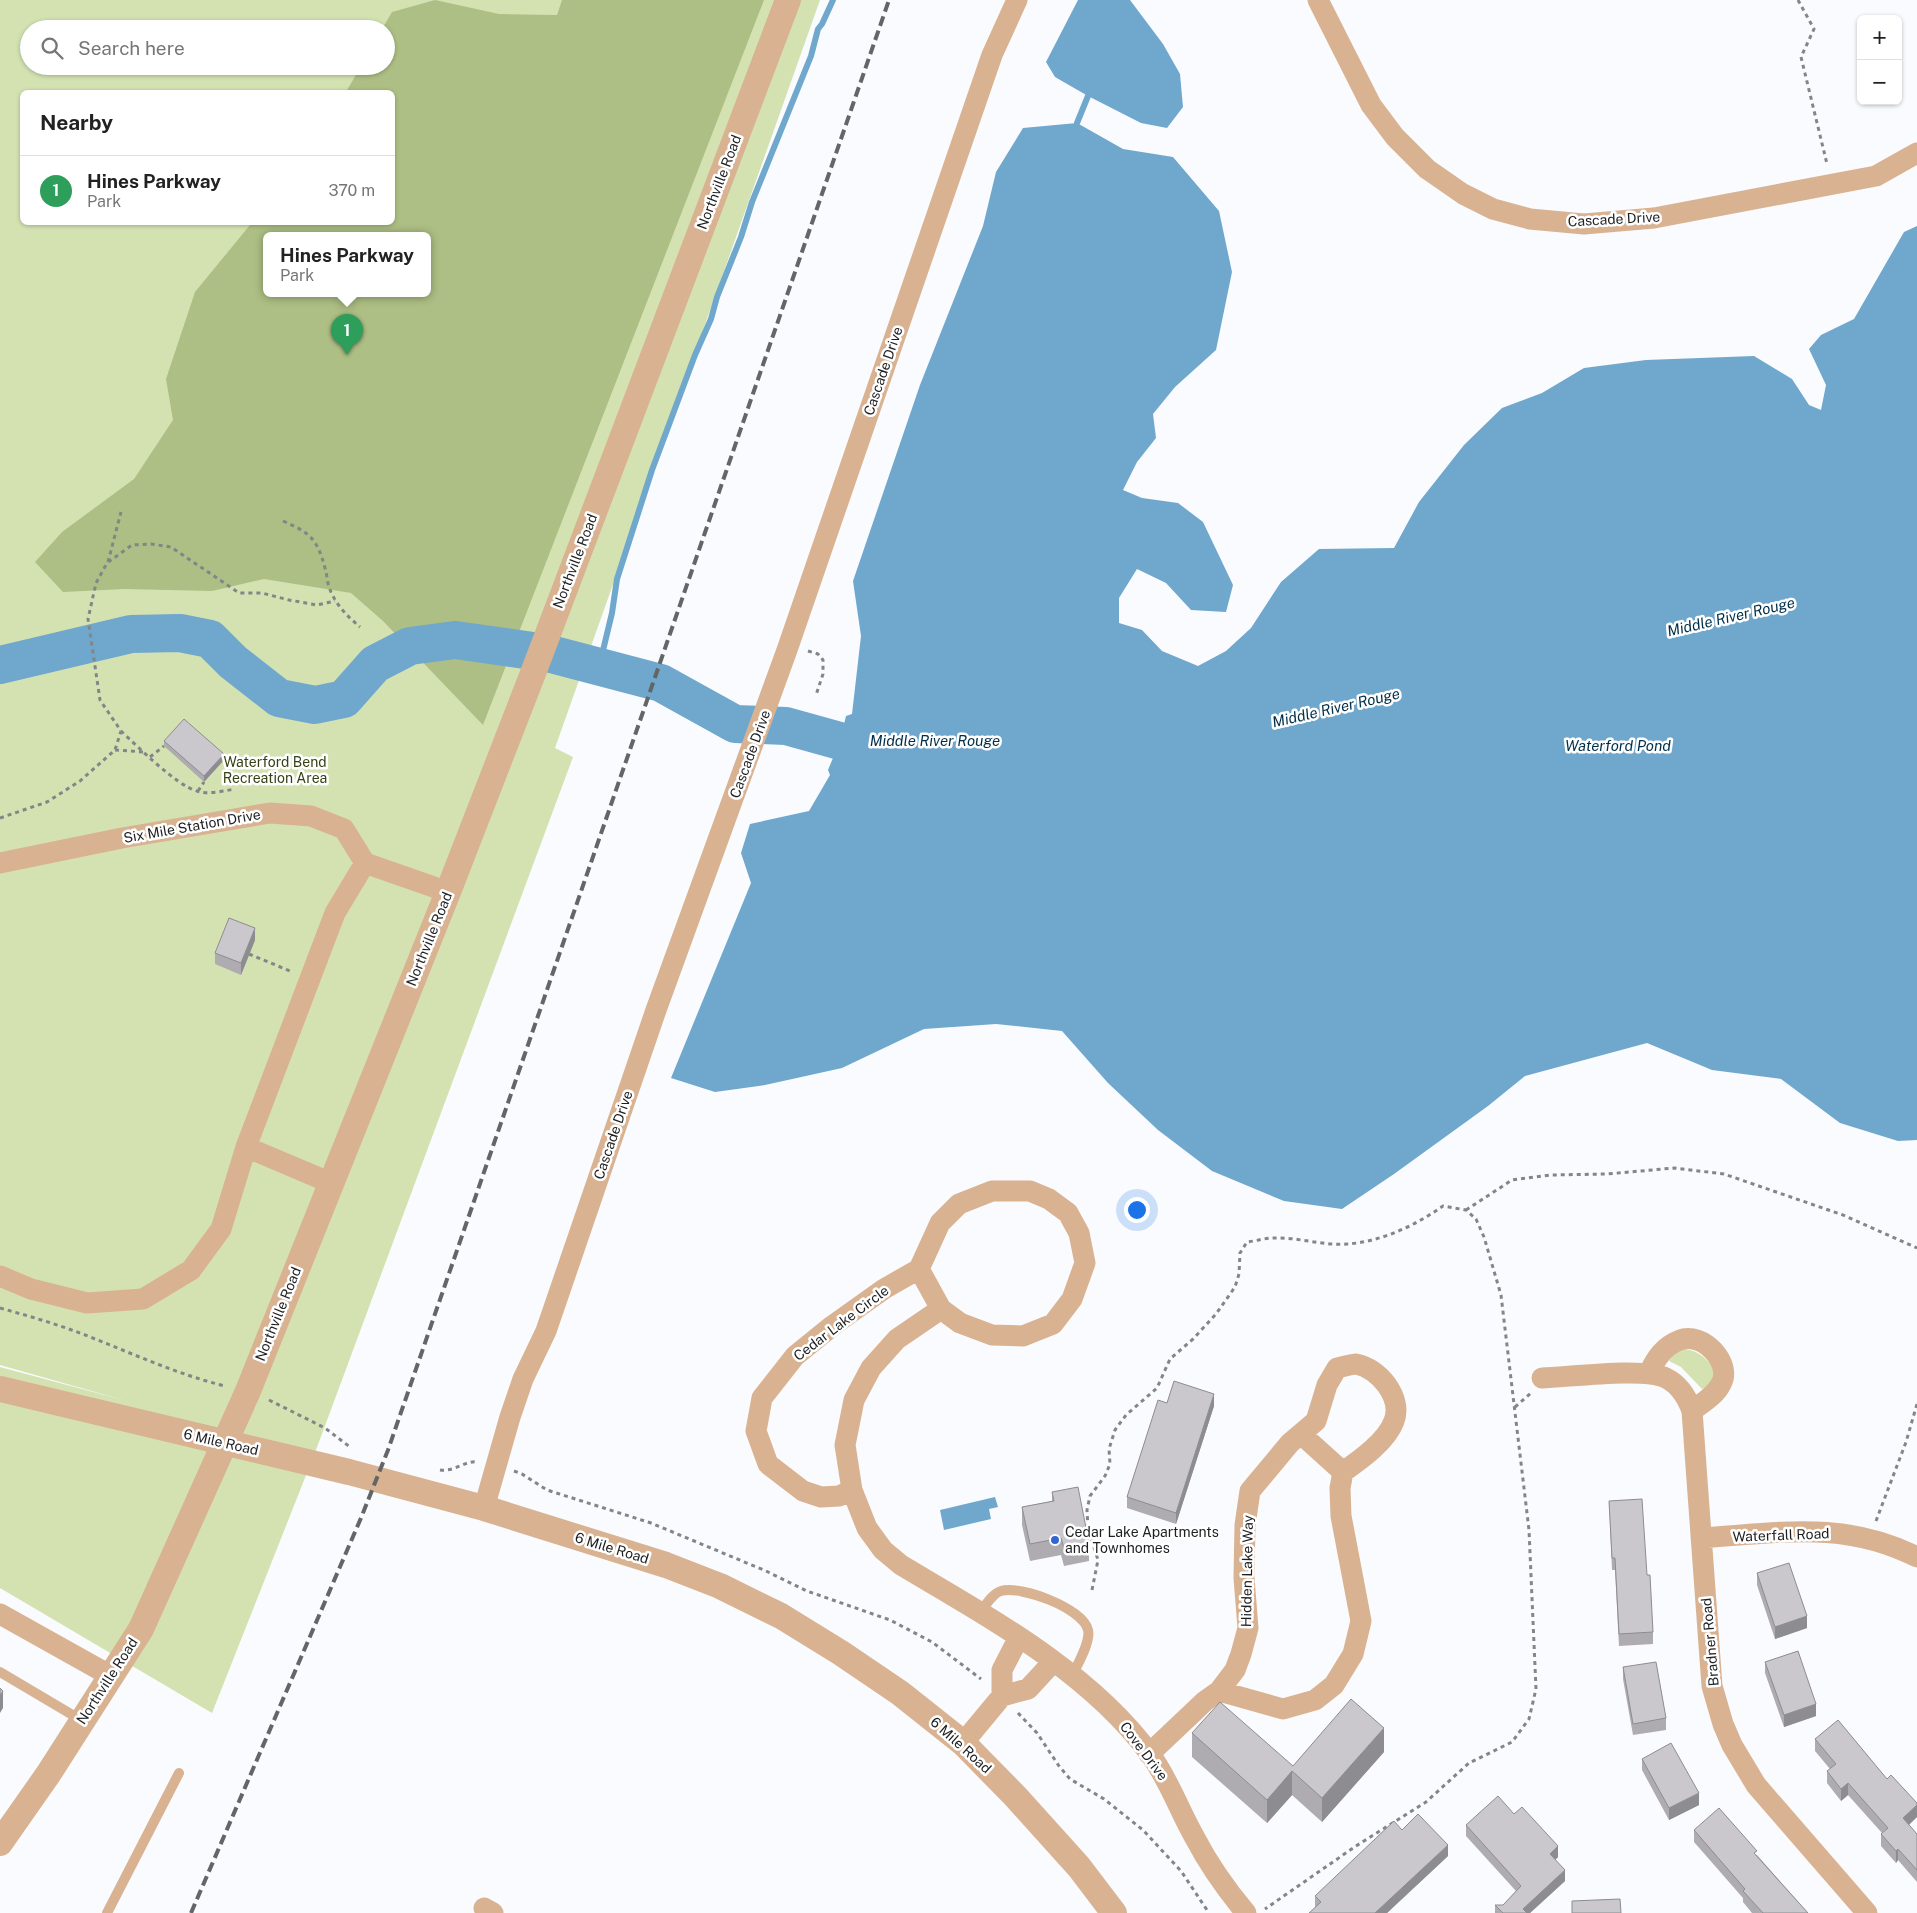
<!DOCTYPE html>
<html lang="en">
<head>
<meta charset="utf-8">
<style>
	:root { --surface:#fff; --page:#f2f2f2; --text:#222; --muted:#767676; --line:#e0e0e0; --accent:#3564d4 }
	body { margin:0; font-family:"Public Sans",sans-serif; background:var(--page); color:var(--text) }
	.controls { position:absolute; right:15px; top:15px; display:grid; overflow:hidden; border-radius:8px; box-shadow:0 1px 4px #0004 }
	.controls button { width:45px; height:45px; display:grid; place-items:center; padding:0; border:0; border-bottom:1px solid var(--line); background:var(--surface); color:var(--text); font:25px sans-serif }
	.you { position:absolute; left:1136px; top:1209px; width:18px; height:18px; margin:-12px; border:4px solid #fff; border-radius:50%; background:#1a73e8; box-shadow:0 0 0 8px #1a73e833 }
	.badge { display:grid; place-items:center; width:32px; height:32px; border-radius:50%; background:var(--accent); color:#fff; font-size:16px; font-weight:700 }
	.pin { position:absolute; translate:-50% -41px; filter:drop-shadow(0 1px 2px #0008) }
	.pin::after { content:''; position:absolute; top:26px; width:18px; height:15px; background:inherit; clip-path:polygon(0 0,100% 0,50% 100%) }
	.popup { position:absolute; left:263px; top:232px; width:168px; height:65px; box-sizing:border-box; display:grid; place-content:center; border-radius:8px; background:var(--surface); filter:drop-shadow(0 1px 4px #0005); font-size:16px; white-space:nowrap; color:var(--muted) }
	.popup b { font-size:19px; color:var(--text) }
	.popup::after { content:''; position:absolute; left:50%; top:100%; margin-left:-10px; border:10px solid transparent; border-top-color:var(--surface) }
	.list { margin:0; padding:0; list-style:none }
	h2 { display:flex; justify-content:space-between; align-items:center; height:65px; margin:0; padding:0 20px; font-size:21px }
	h2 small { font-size:16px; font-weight:400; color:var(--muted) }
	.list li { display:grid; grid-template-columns:32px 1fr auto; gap:15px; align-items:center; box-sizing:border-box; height:70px; padding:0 20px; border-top:1px solid var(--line) }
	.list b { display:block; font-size:19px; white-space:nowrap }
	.list p { margin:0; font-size:16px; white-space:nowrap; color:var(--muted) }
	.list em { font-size:16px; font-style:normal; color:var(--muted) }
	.icon { flex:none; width:28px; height:28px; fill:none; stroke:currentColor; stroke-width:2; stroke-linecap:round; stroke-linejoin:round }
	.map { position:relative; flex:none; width:1917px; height:1913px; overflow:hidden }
	.search { position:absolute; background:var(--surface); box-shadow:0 1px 4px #0004; left:20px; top:20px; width:375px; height:55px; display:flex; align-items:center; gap:12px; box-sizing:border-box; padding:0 18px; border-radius:28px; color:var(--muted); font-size:19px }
	.panel { position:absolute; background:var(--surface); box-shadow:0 1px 4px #0004; left:20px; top:90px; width:375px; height:135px; border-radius:8px }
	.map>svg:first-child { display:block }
</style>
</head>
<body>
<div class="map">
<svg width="1917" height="1913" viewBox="0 0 1917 1913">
	<rect width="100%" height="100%" fill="#f9fbfe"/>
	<path fill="#d4e2b2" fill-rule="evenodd" d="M0 0H820L555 748 573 757 316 1450 212 1713 0 1588V1367L127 1401 0 1365ZM29 29H386V66H29ZM22 92H392V222H22ZM267 236H427V294H267Z
		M1681 1349C1696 1349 1703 1356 1713 1366 1714 1376 1713 1386 1702 1389L1681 1367 1669 1361 1673 1354Z"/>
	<path fill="#adbf84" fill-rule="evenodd" d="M435 0 499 14 557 15 562 0H764L483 725 383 621 351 593 264 579 212 591 124 589 63 592 35 562 62 532 134 479 173 420 166 379 195 292 250 225 253 222H392V92H346L361 66H386V29H382L392 12ZM267 236H427V294H267Z"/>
	<path fill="#6fa7cd" d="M1078 0H1130L1163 44 1180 74 1183 107 1167 128 1141 123 1088 96 1055 77 1046 62Z
		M1077 123 1123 149 1173 157 1219 211 1232 272 1216 350 1175 387 1153 414 1156 438 1137 462 1123 490 1142 498 1178 503 1203 522 1233 585 1226 612 1191 610 1166 583 1137 569 1119 598V623L1142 630 1162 651 1198 666 1226 651 1251 628 1281 582 1319 549 1394 548 1419 502 1464 445 1502 408 1542 393 1584 368 1646 360 1754 356 1792 379 1809 405 1821 410 1826 385 1809 349 1821 335 1854 319 1904 232 1917 226V1140L1898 1141 1840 1123 1781 1079 1712 1070 1647 1043 1525 1076 1488 1106 1394 1174 1342 1209 1284 1201 1212 1171 1158 1130 1108 1083 1062 1031 996 1024 924 1029 842 1068 765 1085 715 1092 671 1078 751 883 741 853 750 824 809 811 830 775 828 770 840 741 846 716 852 714 861 636 853 581 920 385 983 226 996 172 1023 128Z
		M995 1497 998 1507 989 1509 991 1519 944 1530 940 1510Z"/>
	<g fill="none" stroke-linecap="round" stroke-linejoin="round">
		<path stroke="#6fa7cd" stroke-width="6" d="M1077 123 1088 96
			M599 667 612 613 617 579 652 470 695 355 711 319 717 297 741 237 752 202 811 56 818 29 822 24 833 0"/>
		<path stroke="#6fa7cd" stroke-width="38" d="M0 665 131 634 180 633 210 639 233 662 279 698 315 705 344 699 375 664 410 646 455 640 547 653 661 683 735 724 786 726 840 741"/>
		<path stroke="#838587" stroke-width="3" stroke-dasharray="4 4" stroke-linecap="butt" d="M1798 0 1814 29 1801 57 1827 164
			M283 521C310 533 317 538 325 568 327 574 327 581 329 587 335 604 347 616 360 627
			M108 562 121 512
			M808 651 818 654 823 660V674L816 695
			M121 731C137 746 177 786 197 791 208 795 223 791 235 789
			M115 750 144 752
			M150 757 164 746
			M198 791 204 782
			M0 818 47 802 80 781 115 750 121 731 100 700 88 619 96 583 107 563 132 545 151 544 171 547 239 593H262L289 600 317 605 335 601
			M249 954 290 971
			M1466 1210 1512 1180 1550 1175 1607 1174 1674 1168 1724 1174 1843 1215 1917 1248
			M0 1308C32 1317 64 1326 95 1339 138 1356 180 1375 225 1386
			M269 1400 325 1428 350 1447
			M1515 1407 1531 1393
			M440 1470C455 1472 466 1460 477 1462
			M514 1471 522 1474 547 1490 651 1523 766 1571 807 1591 890 1620 932 1642 981 1679
			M1876 1521 1906 1442 1917 1404
			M1092 1590 1098 1560 1088 1529 1087 1510 1090 1496 1105 1476 1110 1464 1109 1449 1115 1430 1126 1415 1157 1388 1170 1359 1193 1339 1216 1314 1235 1287 1239 1274 1240 1253 1247 1242C1256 1241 1265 1238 1274 1238 1298 1237 1323 1246 1347 1244 1381 1242 1416 1225 1443 1206L1466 1210 1476 1219 1484 1237 1501 1295 1529 1530 1536 1689 1529 1719 1512 1742 1469 1763 1426 1802 1356 1846 1265 1909
			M1018 1713 1037 1733 1059 1766 1070 1779 1104 1799 1143 1830 1181 1871 1209 1913"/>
		<path stroke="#d9b291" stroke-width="10" d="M980 1613C985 1606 993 1593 1001 1591 1020 1585 1083 1608 1088 1630 1091 1642 1077 1665 1072 1676
			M0 1672 81 1720
			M107 1913 179 1773"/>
		<path stroke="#d9b291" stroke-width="21" d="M1318 0 1371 105 1395 137 1427 169 1463 194 1493 209 1530 219 1584 224 1654 218 1876 176 1917 153
			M0 863 122 838 270 813 311 816 344 829 365 863 448 892
			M246 1147 331 1183
			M919 1269 941 1309
			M0 1276 31 1289 87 1303 143 1299 191 1270 221 1229 246 1147 335 913 365 863
			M1649 1373C1656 1358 1664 1346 1680 1340 1702 1331 1733 1363 1721 1384 1715 1396 1702 1403 1692 1411
			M1542 1378C1570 1377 1645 1367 1666 1378 1680 1385 1687 1397 1692 1411L1712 1686 1723 1724 1732 1745 1756 1785 1867 1913
			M1302 1435 1343 1472
			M852 1490 839 1496 821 1497 803 1491 768 1464 756 1431 762 1398 795 1356 832 1326 884 1289 919 1269 940 1223 959 1204 992 1191H1030L1049 1199 1068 1213 1079 1233 1085 1263 1072 1299 1053 1324 1023 1336 992 1335 960 1323 941 1309 897 1339 871 1368 854 1400 845 1445 852 1490 867 1528 883 1550 901 1565C988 1617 1089 1671 1150 1754 1169 1780 1179 1810 1195 1838 1209 1865 1226 1889 1246 1913
			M484 1508 510 1417 523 1379 546 1331 656 1010 787 650 992 55 1017 0
			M1701 1538C1779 1533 1844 1520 1917 1557
			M0 1614 111 1676
			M1019 1637 1002 1670V1696L1028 1689 1053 1662
			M963 1743 1002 1696
			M1149 1754 1205 1701 1219 1691 1235 1670 1241 1654 1248 1628 1244 1578 1245 1525 1250 1491 1290 1443 1316 1421 1327 1385 1337 1368C1343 1367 1351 1364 1356 1364 1379 1368 1403 1398 1394 1421 1387 1441 1360 1460 1343 1472L1340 1488 1341 1516 1361 1621 1353 1654 1334 1685 1315 1700 1283 1709 1219 1691
			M484 1908 493 1913"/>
		<path stroke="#d9b291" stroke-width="26" d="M0 1389 349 1472 484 1508 666 1565 720 1586 781 1616 841 1653 900 1693 963 1743 1015 1796 1079 1867 1114 1913
			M0 1843 49 1773 141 1629 248 1391 448 892 535 668 788 0"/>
		<path stroke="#636567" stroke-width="4" stroke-dasharray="10 5" stroke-linecap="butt" d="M191 1913 361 1518 388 1450 889 0"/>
	</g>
	<path fill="#aeacb0" d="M164 741 224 760 204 782 164 746Z
		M255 940 241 975 215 964V953Z
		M1167 1403 1214 1406 1176 1524 1127 1508V1497Z
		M1052 1492 1089 1543V1561L1064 1566 1061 1555 1030 1561 1022 1525V1507L1052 1501Z
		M1609 1501 1647 1575 1653 1632V1644L1619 1646 1615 1570H1612Z
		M1757 1573 1807 1628 1775 1639 1757 1585Z
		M1765 1662 1816 1716 1784 1727 1765 1673Z
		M1623 1667 1666 1718V1730L1633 1735 1623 1679Z
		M1192 1733 1293 1766 1384 1752 1322 1822 1292 1795 1267 1823 1192 1757Z
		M1815 1739 1887 1779 1917 1803V1817L1909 1825 1917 1834V1882L1898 1860 1896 1863 1881 1846V1834L1882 1833 1848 1795 1841 1801 1827 1783V1771L1830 1769 1815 1751Z
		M1642 1759 1699 1805 1669 1820 1642 1770Z
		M1514 1814 1558 1857 1555 1860 1565 1881 1530 1913H1495V1905H1503L1516 1891 1466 1836V1825Z
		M1694 1830 1757 1855 1808 1913H1752L1743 1902V1898L1694 1842Z
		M1448 1856 1387 1913H1309L1315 1908V1896Z"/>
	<path fill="#8d8c90" d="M224 754V760L204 782V776Z
		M255 928V940L241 975V963Z
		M1214 1394V1406L1176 1524V1513Z
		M1807 1616V1628L1775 1639V1627Z
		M3 1691V1708L0 1713V1695Z
		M1816 1704V1716L1784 1727V1715Z
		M1384 1728V1752L1322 1822V1798Z
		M1292 1771V1795L1267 1823V1800Z
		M1848 1783V1795L1841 1801V1789Z
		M1699 1793V1805L1669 1820V1808Z
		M1917 1805V1817L1903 1830V1818Z
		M1448 1845V1856L1387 1913H1375Z
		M1558 1846V1857L1550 1865V1854Z
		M1898 1849V1860L1896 1863V1851Z
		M1565 1870V1881L1530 1913H1523V1909Z"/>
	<path fill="#cac8cd" stroke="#8d8c90" d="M184 719 224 754 204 776 164 741Z
		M229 918 255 928 241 963 215 953Z
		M1174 1381 1214 1394 1176 1513 1127 1497 1158 1400 1167 1403Z
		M1078 1487 1089 1543 1064 1548 1061 1538 1030 1544 1022 1507 1054 1501 1052 1492Z
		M1642 1499 1647 1575H1650L1653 1632 1619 1634 1615 1558H1612L1609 1501Z
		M1789 1563 1807 1616 1775 1627 1757 1573Z
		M1798 1651 1816 1704 1784 1715 1765 1662Z
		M1656 1662 1666 1718 1633 1724 1623 1667Z
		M0 1688 3 1691 0 1695Z
		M1351 1699 1384 1728 1322 1798 1292 1771 1267 1800 1192 1733 1220 1702 1293 1766Z
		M1838 1720 1887 1779 1891 1775 1917 1803V1805L1903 1818 1917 1834V1870L1898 1849 1896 1851 1881 1834 1888 1828 1848 1783 1841 1789 1827 1771 1836 1764 1815 1739Z
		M1671 1743 1699 1793 1669 1808 1642 1759Z
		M1498 1796 1514 1814 1522 1807 1558 1846 1550 1854 1565 1870 1523 1909 1527 1913H1503L1495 1905H1503L1521 1886 1466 1825Z
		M1719 1808 1757 1851 1754 1853 1808 1913H1763L1743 1891 1745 1889 1694 1830Z
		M1418 1814 1448 1845 1375 1913H1309L1321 1902 1315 1896 1394 1821 1402 1830Z
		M1620 1899 1621 1913H1572V1901Z"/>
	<circle fill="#3564d4" stroke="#fff" stroke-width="2" cx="1055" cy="1540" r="5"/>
	<g text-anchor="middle" stroke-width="5" stroke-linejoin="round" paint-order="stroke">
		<g font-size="14" fill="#1e1f21" stroke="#fff">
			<text transform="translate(719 182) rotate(-69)" y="5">Northville Road</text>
			<text transform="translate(1614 219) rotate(-3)" y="5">Cascade Drive</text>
			<text transform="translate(883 371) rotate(-71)" y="5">Cascade Drive</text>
			<text transform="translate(575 561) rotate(-69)" y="5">Northville Road</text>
			<text transform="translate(750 754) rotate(-70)" y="5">Cascade Drive</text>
			<text transform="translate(192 826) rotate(-10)" y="5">Six Mile Station Drive</text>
			<text transform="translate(429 939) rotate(-68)" y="5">Northville Road</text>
			<text transform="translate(613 1135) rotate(-71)" y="5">Cascade Drive</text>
			<text transform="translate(278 1314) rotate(-68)" y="5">Northville Road</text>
			<text transform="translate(841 1323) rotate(-37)" y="5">Cedar Lake Circle</text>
			<text transform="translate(221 1442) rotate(13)" y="5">6 Mile Road</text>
			<text transform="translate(1781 1535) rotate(-2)" y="5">Waterfall Road</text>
			<text transform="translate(612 1548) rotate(17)" y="5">6 Mile Road</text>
			<text transform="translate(1247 1571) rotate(-89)" y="5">Hidden Lake Way</text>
			<text transform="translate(1710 1642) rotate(-95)" y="5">Bradner Road</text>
			<text transform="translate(107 1681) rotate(-57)" y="5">Northville Road</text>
			<text transform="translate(961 1745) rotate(42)" y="5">6 Mile Road</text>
			<text transform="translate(1144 1751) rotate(53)" y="5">Cove Drive</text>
		</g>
		<g font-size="14" fill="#364115" stroke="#fff">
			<text x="275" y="767">Waterford Bend<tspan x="275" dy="16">Recreation Area</tspan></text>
		</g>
		<g font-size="14" fill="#1e1f21" stroke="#fff" text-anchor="start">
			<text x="1065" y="1537">Cedar Lake Apartments<tspan x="1065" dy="16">and Townhomes</tspan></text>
		</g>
		<g font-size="15" font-style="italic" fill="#002f49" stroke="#fff">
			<text transform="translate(1731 617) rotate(-13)" y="5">Middle River Rouge</text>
			<text transform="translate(1336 708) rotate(-13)" y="5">Middle River Rouge</text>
			<text x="935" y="746">Middle River Rouge</text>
			<text x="1618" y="751">Waterford Pond</text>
		</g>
	</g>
</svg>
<div class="controls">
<button>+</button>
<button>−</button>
</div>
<div class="you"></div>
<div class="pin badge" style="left:347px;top:355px;background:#2e9e5b">1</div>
<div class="popup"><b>Hines Parkway</b>Park</div>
<div class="search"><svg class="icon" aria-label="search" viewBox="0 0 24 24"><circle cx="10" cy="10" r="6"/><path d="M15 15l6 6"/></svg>Search here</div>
<section class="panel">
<h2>Nearby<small></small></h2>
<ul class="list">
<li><span class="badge" style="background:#2e9e5b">1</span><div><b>Hines Parkway</b><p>Park</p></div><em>370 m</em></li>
</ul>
</section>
</div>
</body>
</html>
